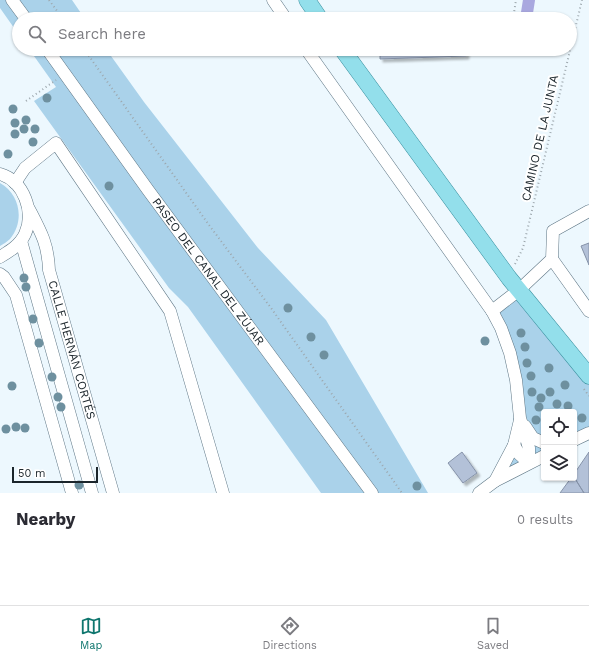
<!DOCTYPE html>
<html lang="en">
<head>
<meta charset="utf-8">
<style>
	:root { --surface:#fff; --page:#f7f7f7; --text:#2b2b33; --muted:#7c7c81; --line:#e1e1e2; --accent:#0f766e }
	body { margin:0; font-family:"Work Sans",sans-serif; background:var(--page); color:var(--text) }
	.controls { position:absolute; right:12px; bottom:12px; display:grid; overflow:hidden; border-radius:4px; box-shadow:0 1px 3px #0004 }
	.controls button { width:36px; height:36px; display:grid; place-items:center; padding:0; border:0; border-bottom:1px solid var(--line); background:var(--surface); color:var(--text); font:20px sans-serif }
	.scale { position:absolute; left:12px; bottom:10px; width:86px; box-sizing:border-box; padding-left:4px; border:2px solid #1b252b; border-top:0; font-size:11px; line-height:14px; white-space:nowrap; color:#1b252b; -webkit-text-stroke:3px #fff; paint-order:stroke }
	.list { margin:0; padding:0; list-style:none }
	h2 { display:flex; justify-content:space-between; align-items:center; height:52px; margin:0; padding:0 16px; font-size:17px }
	h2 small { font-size:13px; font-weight:400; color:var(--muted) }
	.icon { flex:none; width:22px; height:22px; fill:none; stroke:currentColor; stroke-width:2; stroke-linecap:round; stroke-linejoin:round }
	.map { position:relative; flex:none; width:589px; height:493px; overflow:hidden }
	.search { position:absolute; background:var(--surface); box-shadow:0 1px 3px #0004; left:12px; right:12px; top:12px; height:44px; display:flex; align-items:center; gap:10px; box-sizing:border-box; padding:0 14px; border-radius:22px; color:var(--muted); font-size:15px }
	.sheet { height:112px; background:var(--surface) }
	nav { display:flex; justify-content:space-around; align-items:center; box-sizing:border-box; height:56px; border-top:1px solid var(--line); background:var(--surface); font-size:11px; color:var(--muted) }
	nav a { display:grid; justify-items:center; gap:2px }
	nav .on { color:var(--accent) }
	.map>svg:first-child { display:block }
</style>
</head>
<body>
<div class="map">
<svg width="589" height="493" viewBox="0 0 589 493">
	<defs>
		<filter id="shadow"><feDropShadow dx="3" dy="3" stdDeviation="1" flood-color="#0004"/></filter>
	</defs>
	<rect width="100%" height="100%" fill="#edf8fe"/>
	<path fill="#aad2ea" d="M0 0H72L85 19H19V35L0 8Z
		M29 49H106L144 102 258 248 326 320 428 493H321L188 307 169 288 34 101 56 87Z
		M0 183C20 194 25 221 10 239 7 242 3 244 0 246Z
		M519 290 589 376V433L574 440V412H544V456L495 481 514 445 516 380 492 311Z"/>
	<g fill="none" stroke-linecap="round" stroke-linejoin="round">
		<path stroke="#a9a8df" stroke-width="12" d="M526 19 529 0"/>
	</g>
	<path fill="#b3c1d8" stroke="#8693a9" filter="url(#shadow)" d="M380 49H466V56L380 59Z
		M589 243V265L581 246Z
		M462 452 477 473 463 483 448 463Z
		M589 452V493H584L574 477V474Z
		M574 477 584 493H560L571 478Z"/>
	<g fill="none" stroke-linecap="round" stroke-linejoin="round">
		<defs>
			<g id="minor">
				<path d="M12 0 26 19"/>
				<path d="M273 0 286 19"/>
				<path id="s1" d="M47 49 148 190 372 493"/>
				<path d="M306 49 492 311 501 328 510 353 516 380 520 418 529 448V463L519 454 514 445"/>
				<path d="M0 174C24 181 35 212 25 234 20 245 10 251 0 257"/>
				<path d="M15 183 25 168 56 143 170 311 223 493"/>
				<path id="s2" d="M29 209C41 232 48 244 49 270L113 493"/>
				<path d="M21 241 92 493"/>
				<path d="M552 259 589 311"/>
				<path d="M0 274 4 277 16 295 72 493"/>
				<path d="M492 311 519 290 552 259 553 231 589 211"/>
				<path d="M525 426 533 438 544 443"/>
				<path d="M574 440 589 433"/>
				<path d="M495 481 514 445 520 420"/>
				<path d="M479 493 495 481 544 456"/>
			</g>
			<path id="major" d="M307 0 320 19
				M342 49 509 278 589 376"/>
		</defs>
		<use href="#minor" stroke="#5e7685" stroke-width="13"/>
		<use href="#major" stroke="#3a909f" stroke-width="17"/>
		<path stroke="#9da7ad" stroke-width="2" stroke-dasharray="1 3" stroke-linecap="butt" d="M49 0 63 19
			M513 19 516 0
			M84 49 209 225 271 308 402 493
			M26 101 56 80
			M515 264 523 248 582 0
			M584 389 589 396"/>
		<use href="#minor" stroke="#fff" stroke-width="12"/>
		<use href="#major" stroke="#93dfeb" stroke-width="16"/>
	</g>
	<g fill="#6e909f">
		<circle cx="47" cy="98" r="4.5"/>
		<circle cx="13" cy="109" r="4.5"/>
		<circle cx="26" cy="120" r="4.5"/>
		<circle cx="15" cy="123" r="4.5"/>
		<circle cx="24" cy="129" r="4.5"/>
		<circle cx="35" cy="129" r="4.5"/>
		<circle cx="15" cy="134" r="4.5"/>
		<circle cx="33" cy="142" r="4.5"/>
		<circle cx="8" cy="154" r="4.5"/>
		<circle cx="109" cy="186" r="4.5"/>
		<circle cx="24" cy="278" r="4.5"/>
		<circle cx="26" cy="287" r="4.5"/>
		<circle cx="288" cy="308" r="4.5"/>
		<circle cx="33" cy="319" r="4.5"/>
		<circle cx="521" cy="333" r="4.5"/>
		<circle cx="311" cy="337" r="4.5"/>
		<circle cx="485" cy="341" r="4.5"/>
		<circle cx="39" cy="343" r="4.5"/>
		<circle cx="525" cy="347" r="4.5"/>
		<circle cx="324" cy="355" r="4.5"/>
		<circle cx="527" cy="363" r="4.5"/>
		<circle cx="549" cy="368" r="4.5"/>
		<circle cx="531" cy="376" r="4.5"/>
		<circle cx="52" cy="377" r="4.5"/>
		<circle cx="565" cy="385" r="4.5"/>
		<circle cx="12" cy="386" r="4.5"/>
		<circle cx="532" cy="392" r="4.5"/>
		<circle cx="550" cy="392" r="4.5"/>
		<circle cx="58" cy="397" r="4.5"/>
		<circle cx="541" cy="398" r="4.5"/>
		<circle cx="557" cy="404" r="4.5"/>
		<circle cx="568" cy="406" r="4.5"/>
		<circle cx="61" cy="407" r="4.5"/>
		<circle cx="539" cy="407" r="4.5"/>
		<circle cx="582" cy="418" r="4.5"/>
		<circle cx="536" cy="420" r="4.5"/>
		<circle cx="16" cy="427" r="4.5"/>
		<circle cx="25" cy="428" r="4.5"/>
		<circle cx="6" cy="429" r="4.5"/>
		<circle cx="79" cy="485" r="4.5"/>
		<circle cx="417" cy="486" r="4.5"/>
	</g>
	<g text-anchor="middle" stroke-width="4" stroke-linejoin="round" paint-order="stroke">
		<g font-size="12" fill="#1b252b" stroke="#fff">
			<text transform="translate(540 138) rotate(-77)" y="4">CAMINO DE LA JUNTA</text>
			<text dy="4" stroke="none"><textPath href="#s1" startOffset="275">PASEO DEL CANAL DEL ZÚJAR</textPath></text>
			<text dy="4" stroke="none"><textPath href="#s2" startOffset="148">CALLE HERNÁN CORTÉS</textPath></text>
		</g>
	</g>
</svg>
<div class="controls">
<button><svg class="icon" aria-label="locate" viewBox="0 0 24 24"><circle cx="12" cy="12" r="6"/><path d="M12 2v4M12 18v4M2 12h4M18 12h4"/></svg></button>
<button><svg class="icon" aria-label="layers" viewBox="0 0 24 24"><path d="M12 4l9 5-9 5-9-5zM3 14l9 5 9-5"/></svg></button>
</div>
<div class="scale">50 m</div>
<div class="search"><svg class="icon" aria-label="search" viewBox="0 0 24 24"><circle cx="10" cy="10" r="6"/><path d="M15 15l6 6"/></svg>Search here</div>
</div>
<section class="sheet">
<h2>Nearby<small>0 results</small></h2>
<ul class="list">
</ul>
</section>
<nav>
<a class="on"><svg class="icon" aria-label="map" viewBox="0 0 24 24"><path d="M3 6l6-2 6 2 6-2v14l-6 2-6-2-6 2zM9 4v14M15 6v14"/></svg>Map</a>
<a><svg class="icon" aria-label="directions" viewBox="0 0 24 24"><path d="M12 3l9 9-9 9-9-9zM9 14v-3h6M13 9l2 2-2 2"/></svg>Directions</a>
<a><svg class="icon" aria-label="saved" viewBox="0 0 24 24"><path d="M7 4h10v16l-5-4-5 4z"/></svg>Saved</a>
</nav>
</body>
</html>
